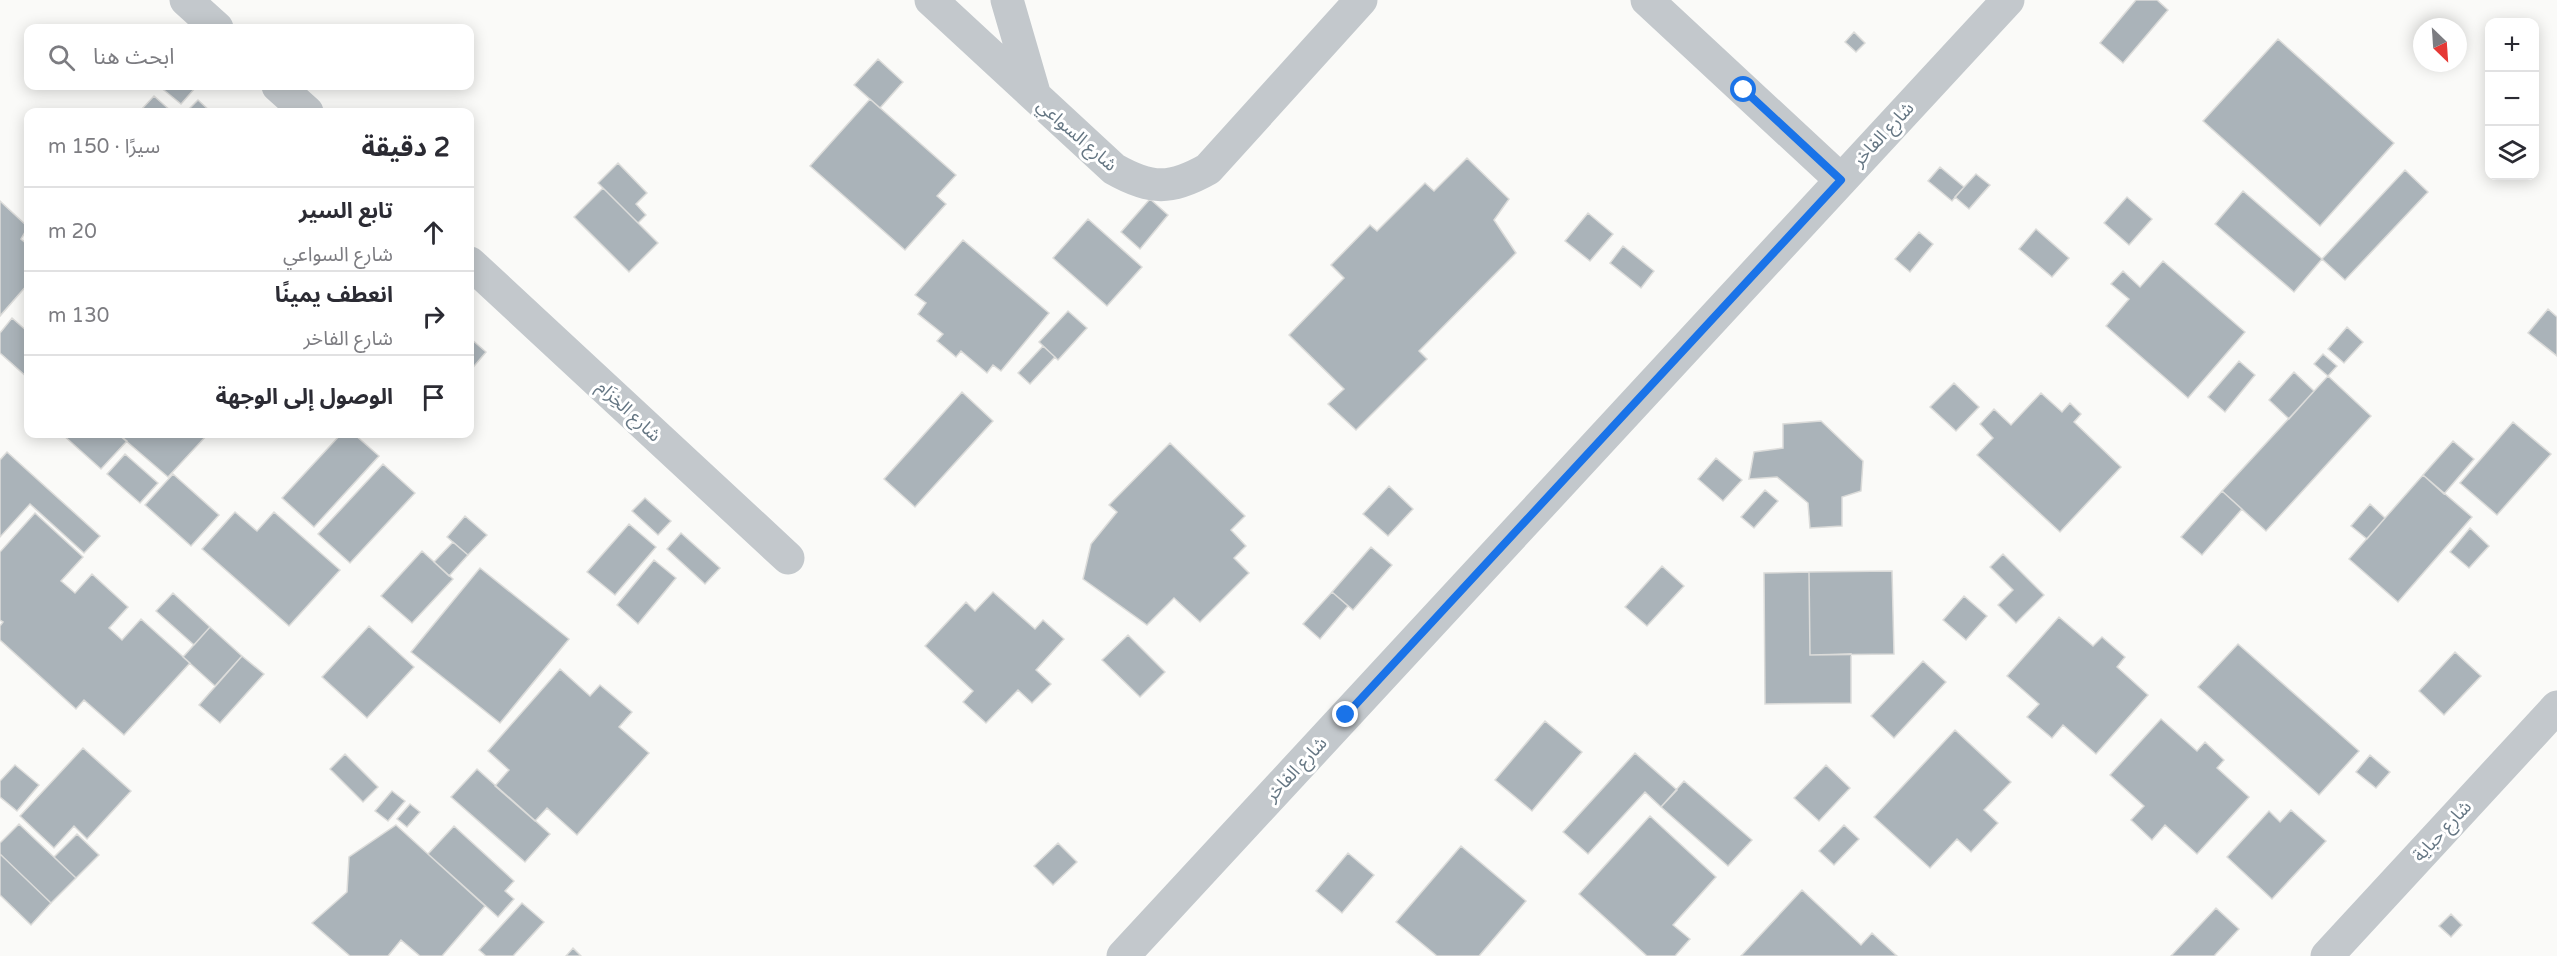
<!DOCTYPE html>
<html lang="ar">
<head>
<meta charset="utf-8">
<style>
	:root { --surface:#fff; --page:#f2f2f3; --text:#2b2b33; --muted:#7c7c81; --line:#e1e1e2 }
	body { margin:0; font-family:"Varela Round","Noto Sans Arabic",sans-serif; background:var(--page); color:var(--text); direction:rtl }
	.controls { position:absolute; right:18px; top:18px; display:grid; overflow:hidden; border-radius:12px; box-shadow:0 3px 15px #0003 }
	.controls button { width:54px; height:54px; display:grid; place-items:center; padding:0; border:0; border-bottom:2px solid var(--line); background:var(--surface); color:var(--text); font:30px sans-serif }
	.compass { position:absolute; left:2413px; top:18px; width:54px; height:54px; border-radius:50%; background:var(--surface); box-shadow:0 3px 15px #0003; rotate:155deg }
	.stop { position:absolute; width:18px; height:18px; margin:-14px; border:4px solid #1a73e8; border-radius:50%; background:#fff }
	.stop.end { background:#1a73e8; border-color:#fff; box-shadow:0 2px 6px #0008 }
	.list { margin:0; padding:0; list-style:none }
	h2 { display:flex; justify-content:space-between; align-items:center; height:78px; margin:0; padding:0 24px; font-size:26px }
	h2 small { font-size:20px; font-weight:400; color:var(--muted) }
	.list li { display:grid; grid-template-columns:39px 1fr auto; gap:18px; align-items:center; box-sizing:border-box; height:84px; padding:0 24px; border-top:2px solid var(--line) }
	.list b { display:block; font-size:22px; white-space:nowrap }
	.list p { margin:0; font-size:20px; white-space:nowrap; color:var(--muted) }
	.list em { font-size:20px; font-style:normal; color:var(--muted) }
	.icon { flex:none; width:33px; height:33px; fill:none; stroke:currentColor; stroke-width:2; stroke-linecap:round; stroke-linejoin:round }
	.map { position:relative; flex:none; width:2557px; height:956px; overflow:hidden; direction:ltr }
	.search { position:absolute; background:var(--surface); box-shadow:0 3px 15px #0003; left:24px; top:24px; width:450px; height:66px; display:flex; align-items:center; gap:15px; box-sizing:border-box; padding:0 21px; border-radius:12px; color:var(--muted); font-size:22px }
	.panel { position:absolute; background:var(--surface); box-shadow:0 3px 15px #0003; left:24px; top:108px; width:450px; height:330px; border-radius:12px; direction:rtl }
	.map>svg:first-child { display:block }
</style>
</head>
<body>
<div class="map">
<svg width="2557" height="956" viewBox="0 0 2557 956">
	<rect width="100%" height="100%" fill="#fafaf8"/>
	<path fill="#aab3b9" stroke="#dcdcda" stroke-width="1.5" d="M2136 0H2157L2168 10 2123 63 2100 43Z
		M1854 32 1865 43 1856 52 1845 42Z
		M2278 39 2394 143 2320 226 2203 121Z
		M878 59 903 82 880 108 854 85Z
		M159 86H194L196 87 181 104Z
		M154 96 172 112H142L140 111Z
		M870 99 956 175 937 196 946 204 905 250 810 166Z
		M198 100 211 112H186Z
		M1467 158 1509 199 1494 220 1516 253 1419 351 1427 359 1356 430 1328 404 1344 389 1289 335 1344 278 1331 265 1370 225 1377 231 1425 183 1434 191Z
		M618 163 647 193 636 204 646 215 638 223 598 183Z
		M1940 167 1964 187 1952 201 1928 181Z
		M2405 170 2428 192 2345 280 2322 259Z
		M1976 174 1990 185 1969 209 1955 197Z
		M603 188 658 243 629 272 574 217Z
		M2243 191 2322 259 2294 292 2215 224Z
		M2127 197 2152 219 2129 245 2104 223Z
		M1150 199 1168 215 1140 249 1121 232Z
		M0 201 28 227 21 239 28 245V284L0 316Z
		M1588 213 1613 234 1590 261 1565 241Z
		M1088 219 1142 267 1107 306 1053 258Z
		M2036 229 2069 258 2052 277 2019 249Z
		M1919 232 1933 244 1910 272 1895 259Z
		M963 240 1049 313 1001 371 993 365 987 373 961 351 956 357 937 341 943 334 918 314 926 303 915 295Z
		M1623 246 1654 271 1641 288 1610 263Z
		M2163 261 2245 332 2188 398 2106 326 2129 299 2111 284 2123 271 2140 287Z
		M2548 309 2557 317V356L2528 333Z
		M1068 311 1087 328 1058 360 1039 342Z
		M12 318 28 332V378L0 353V333Z
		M2347 327 2363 342 2344 363 2328 349Z
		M470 338 486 352 470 371Z
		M1043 346 1055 357 1030 384 1018 373Z
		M2323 354 2337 366 2328 376 2314 364Z
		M2239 361 2255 375 2225 412 2208 397Z
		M2294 372 2314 391 2289 419 2269 400Z
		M2328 376 2371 416 2266 531 2222 491Z
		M1954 383 1979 407 1956 431 1930 407Z
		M962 392 993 421 915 507 884 479Z
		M2041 393 2062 412 2070 403 2081 414 2074 422 2121 467 2060 532 1977 455 1993 438 1980 424 1994 409 2011 425Z
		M1821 421 1863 461 1861 491 1842 497V526L1810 528 1808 503 1777 477 1749 479 1754 452 1783 448V424Z
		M2513 422 2551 454 2497 515 2460 483Z
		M62 434H118L127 441 101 469Z
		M118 434H208L168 477Z
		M341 434H354L379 456 314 527 282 498Z
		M2453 441 2474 459 2444 494 2423 475Z
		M1170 443 1245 516 1231 530 1246 546 1234 558 1249 573 1200 622 1174 598 1147 625 1083 579 1091 544 1117 512 1109 505Z
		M7 452 100 536 84 553 30 504 0 537V460Z
		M125 454 158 483 140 503 107 474Z
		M1716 458 1742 480 1723 501 1698 479Z
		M383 464 415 493 350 563 318 534Z
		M173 474 219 515 191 546 145 505Z
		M2423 475 2472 517 2398 602 2349 559Z
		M1389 486 1413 509 1388 536 1363 514Z
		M1765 490 1778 501 1754 528 1741 517Z
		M2222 491 2242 509 2202 555 2181 537Z
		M645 498 671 521 658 535 632 511Z
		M2370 504 2385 518 2367 539 2351 526Z
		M235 512 257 531 274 512 340 570 289 626 202 549Z
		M35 513 83 557 61 581 75 593 92 574 128 607 109 628 122 640 141 619 190 663 124 735 84 700 76 709 0 640V626L3 622 0 620V552Z
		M465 516 487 535 468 555 447 537Z
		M629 524 656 547 615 595 587 572Z
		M2470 528 2489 546 2469 568 2450 552Z
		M681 533 720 568 705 584 667 549Z
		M453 542 468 555 449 576 434 562Z
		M1371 547 1392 565 1353 610 1332 592Z
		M422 551 453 579 412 623 381 596Z
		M2003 554 2044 595 2016 623 1998 605 2013 590 1990 567Z
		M654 560 676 578 638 624 617 605Z
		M1662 566 1684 586 1647 626 1625 607Z
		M480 568 569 639 500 723 411 652Z
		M1892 571 1894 654 1810 655 1809 572Z
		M1809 572 1810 655 1851 654V703L1765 704 1764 573Z
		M993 592 1035 629 1043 620 1064 639 1036 670 1051 684 1032 703 1018 690 986 723 963 702 973 691 925 646 966 602 975 611Z
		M1332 592 1348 606 1320 639 1303 624Z
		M173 593 210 627 194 645 156 611Z
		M1964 596 1987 616 1966 640 1943 620Z
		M2059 617 2093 646 2102 637 2125 657 2117 667 2148 695 2096 754 2063 725 2052 738 2027 717 2039 704 2007 676Z
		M369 626 414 667 367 718 322 677Z
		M210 627 242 656 215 686 183 657Z
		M1128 635 1165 672 1140 697 1102 660Z
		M2238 644 2359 751 2319 795 2198 687Z
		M2455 652 2481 676 2444 715 2419 691Z
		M242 656 264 674 220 723 199 705Z
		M1923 661 1946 682 1894 738 1871 716Z
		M560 669 590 696 600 685 632 712 619 727 649 753 577 835 547 808 535 821 495 786 509 770 488 751Z
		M2161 719 2197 751 2205 742 2224 760 2217 768 2249 797 2197 854 2165 825 2152 840 2131 820 2144 806 2110 775Z
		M1545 721 1582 752 1532 811 1495 780Z
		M1955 730 2011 782 1984 810 1998 823 1971 852 1957 839 1930 868 1874 817Z
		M83 748 131 791 87 839 74 826 54 848 20 816Z
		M1635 753 1677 790 1661 807 1645 792 1588 854 1563 832Z
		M345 754 378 787 363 802 330 769Z
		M2370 755 2390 772 2376 788 2356 772Z
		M15 765 39 785 17 811 0 797V781Z
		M1826 765 1850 788 1819 821 1794 798Z
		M477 769 550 834 525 862 451 797Z
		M1684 781 1752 840 1728 866 1661 807Z
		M392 791 405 801 388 821 375 811Z
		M410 804 420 812 407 827 397 819Z
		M2291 810 2326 841 2272 899 2227 857 2269 811 2280 822Z
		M1650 816 1716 877 1673 925 1690 939 1675 956H1647L1579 894Z
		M19 824 76 878 51 903 0 854V843Z
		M396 825 485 906 442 956H420L401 940 388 956H350L312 923 347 892 349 857Z
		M1844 825 1859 839 1834 865 1819 851Z
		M454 826 514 881 505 891 514 899 498 917 428 854Z
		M77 834 99 855 76 878 54 857Z
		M1058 843 1077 862 1053 885 1034 866Z
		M1461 846 1526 901 1479 956H1437L1396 922Z
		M1348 853 1374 875 1342 913 1316 891Z
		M0 854 51 903 31 925 0 895Z
		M1802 890 1861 945 1872 933 1897 956H1741Z
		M522 903 544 922 513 956H486L479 950Z
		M2216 908 2239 929 2214 956H2171Z
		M2451 914 2462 925 2451 937 2439 926Z
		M573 948 581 956H566Z"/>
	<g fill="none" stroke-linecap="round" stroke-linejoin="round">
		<path stroke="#c3c8cc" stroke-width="33" d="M186 0 217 28
			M931 0 1114 169C1151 190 1171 190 1208 169L1361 0
			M1007 0 1035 96
			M1647 0 1841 180
			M278 86 307 112
			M470 263 788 558
			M1123 956 2008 0
			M2327 956 2557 707"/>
	</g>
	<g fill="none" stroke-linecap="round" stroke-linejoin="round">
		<path stroke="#1a73e8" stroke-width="8" d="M1346 715 1841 180 1744 90"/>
	</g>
	<g text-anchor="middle" stroke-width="6" stroke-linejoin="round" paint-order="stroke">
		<g font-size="18" fill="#657683" stroke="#fff">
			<text transform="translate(1883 134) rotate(-47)" y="6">شارع الفاخر</text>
			<text transform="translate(1077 135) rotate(41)" y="6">شارع السواعي</text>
			<text transform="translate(629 411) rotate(43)" y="6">شارع الخِزَام</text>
			<text transform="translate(1296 769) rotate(-47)" y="6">شارع الفاخر</text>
			<text transform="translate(2442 831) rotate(-47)" y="6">شارع حباية</text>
		</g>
	</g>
</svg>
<div class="controls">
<button>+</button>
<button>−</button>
<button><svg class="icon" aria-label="layers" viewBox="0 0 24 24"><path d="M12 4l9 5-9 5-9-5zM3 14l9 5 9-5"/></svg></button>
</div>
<svg class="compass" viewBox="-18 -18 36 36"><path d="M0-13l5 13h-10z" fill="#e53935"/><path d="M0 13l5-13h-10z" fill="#7c7c81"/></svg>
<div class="stop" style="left:1744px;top:90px"></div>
<div class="stop end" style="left:1346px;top:715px"></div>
<div class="search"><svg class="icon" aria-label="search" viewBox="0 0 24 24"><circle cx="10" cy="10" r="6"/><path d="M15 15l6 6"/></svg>ابحث هنا</div>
<section class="panel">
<h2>2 دقيقة<small>سيرًا · 150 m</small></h2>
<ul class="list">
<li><svg class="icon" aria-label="ahead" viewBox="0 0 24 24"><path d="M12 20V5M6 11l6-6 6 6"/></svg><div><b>تابع السير</b><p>شارع السواعي</p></div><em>20 m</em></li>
<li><svg class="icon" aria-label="right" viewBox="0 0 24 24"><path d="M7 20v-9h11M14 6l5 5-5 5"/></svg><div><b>انعطف يمينًا</b><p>شارع الفاخر</p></div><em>130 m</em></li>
<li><svg class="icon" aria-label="arrive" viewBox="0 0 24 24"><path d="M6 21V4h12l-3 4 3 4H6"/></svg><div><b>الوصول إلى الوجهة</b></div></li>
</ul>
</section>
</div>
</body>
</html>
